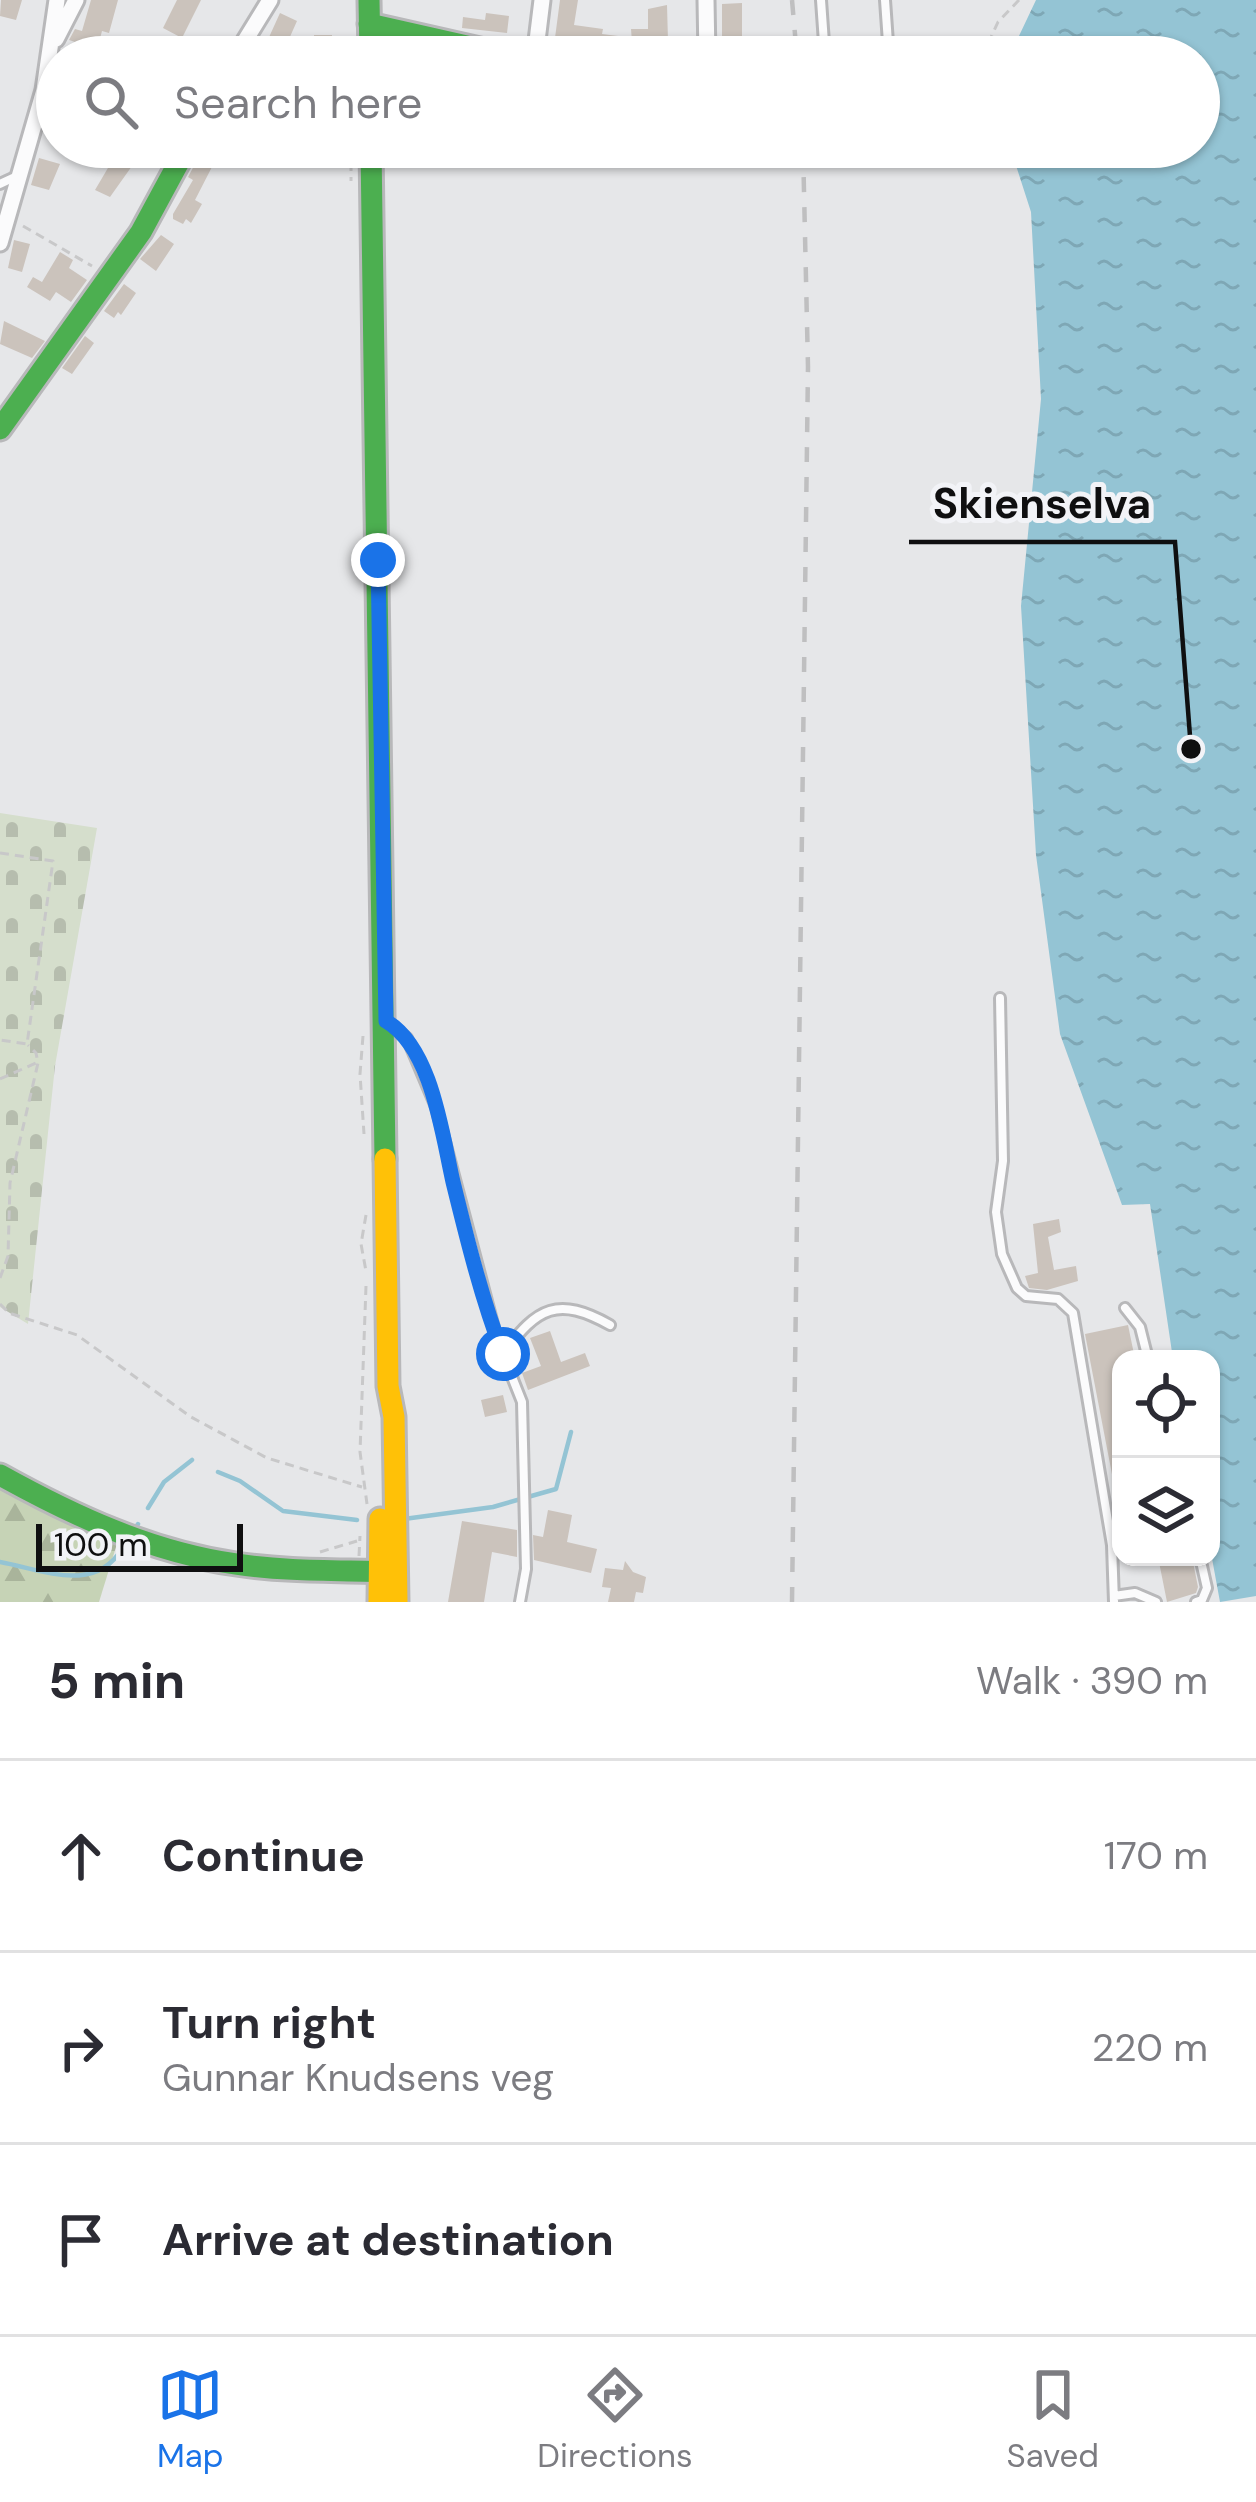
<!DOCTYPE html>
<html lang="en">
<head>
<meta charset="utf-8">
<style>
	:root { --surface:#fff; --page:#f7f7f7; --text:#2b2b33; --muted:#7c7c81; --line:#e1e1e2; --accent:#1a73e8 }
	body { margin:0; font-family:"DM Sans",sans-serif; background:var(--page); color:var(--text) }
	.controls { position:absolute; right:36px; bottom:36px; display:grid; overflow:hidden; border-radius:24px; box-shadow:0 3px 9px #0004 }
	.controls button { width:108px; height:108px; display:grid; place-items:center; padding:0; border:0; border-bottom:3px solid var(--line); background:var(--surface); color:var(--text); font:60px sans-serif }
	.scale { position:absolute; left:36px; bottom:30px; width:207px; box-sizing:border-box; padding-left:12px; border:6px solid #0f0f10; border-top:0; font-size:33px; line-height:42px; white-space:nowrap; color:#0f0f10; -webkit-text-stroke:9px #f2f3f7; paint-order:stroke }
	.stop { position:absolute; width:36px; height:36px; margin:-27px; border:9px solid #1a73e8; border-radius:50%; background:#fff }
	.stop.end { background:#1a73e8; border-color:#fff; box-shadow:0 3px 12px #0008 }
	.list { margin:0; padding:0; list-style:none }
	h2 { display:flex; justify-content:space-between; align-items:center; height:156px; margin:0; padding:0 48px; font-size:51px }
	h2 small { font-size:39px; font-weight:400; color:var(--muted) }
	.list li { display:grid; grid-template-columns:78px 1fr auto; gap:36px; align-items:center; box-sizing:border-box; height:192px; padding:0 48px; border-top:3px solid var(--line) }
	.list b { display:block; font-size:45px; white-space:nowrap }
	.list p { margin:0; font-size:39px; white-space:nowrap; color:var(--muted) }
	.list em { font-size:39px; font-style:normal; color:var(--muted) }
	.icon { flex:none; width:66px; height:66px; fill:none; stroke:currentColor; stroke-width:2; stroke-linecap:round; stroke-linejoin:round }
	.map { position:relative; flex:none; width:1256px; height:1602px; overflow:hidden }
	.search { position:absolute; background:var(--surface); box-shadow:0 3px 9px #0004; left:36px; right:36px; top:36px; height:132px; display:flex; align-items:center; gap:30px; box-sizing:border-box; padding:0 42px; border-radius:66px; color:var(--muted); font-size:45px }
	.sheet { height:732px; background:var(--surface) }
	nav { display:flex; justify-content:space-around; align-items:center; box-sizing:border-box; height:168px; border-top:3px solid var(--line); background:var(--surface); font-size:33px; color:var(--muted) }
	nav a { display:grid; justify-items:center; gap:6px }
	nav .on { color:var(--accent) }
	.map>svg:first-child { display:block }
</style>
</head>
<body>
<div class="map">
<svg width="1256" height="1602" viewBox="0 0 1256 1602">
	<defs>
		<pattern id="forest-firs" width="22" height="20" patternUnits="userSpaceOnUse" patternTransform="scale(3)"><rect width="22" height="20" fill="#c6d3b6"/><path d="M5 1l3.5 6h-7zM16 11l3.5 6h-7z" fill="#a9b49b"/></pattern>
		<pattern id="cemetery-stones" width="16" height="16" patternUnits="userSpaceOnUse" patternTransform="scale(3)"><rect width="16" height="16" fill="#d5decc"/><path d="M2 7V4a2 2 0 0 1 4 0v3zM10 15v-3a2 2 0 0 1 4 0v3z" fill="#b6bdae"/></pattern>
		<pattern id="water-ripples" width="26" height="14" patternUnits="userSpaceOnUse" patternTransform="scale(3)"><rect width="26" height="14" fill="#94c4d4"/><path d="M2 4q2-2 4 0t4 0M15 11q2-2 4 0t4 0" fill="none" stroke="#7ea7b5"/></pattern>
	</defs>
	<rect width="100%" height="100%" fill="#e6e7e9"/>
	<path fill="url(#forest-firs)" d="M0 1474 120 1534 99 1602H0Z"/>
	<path fill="url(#cemetery-stones)" d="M0 813 97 828 55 1066 28 1324 0 1307Z"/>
	<path fill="url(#water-ripples)" d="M1036 0H1256V1596L1220 1602 1211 1553V1359H1173L1150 1204 1122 1205 1060 1034 1036 855 1021 606 1041 399 1031 212 1010 147H1199V57H1009Z"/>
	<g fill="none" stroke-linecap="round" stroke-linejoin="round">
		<path stroke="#94c4d4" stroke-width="4.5" d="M218 1472 240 1481 283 1511 357 1520
			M148 1508 164 1482 192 1460
			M404 1519 493 1507 556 1489 571 1432
			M136 1527 138 1524
			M0 1562C44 1570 94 1594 122 1549"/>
	</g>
	<path fill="#cbc3bc" d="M1 0H22L16 20 0 16Z
		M91 0H118L109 33 102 31 95 57H74L78 43 69 40 75 29 82 31Z
		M177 0H201L182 38 163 28Z
		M560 0H578L574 25 603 29 602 34 618 36 612 57H595L598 40 577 38 574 57 553 53Z
		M742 3V37L749 36V49H727V36H722V4Z
		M667 5 668 41H674V57H658V46H653V41L632 42 631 29H648V9Z
		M280 13 297 21 281 57H260Z
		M486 13 509 16 507 33 462 28 463 17 485 20Z
		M314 35H332V57H314Z
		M208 39 224 52 223 57H195Z
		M205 147H253L245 165Z
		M115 156 132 166 110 197 95 190Z
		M39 158 60 164 49 190 31 185Z
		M206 159 214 163 195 200 202 204 191 223 186 219 183 224 173 219V214L193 180 188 177 195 164 201 167Z
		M161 235 174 244 156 271 140 259Z
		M14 240 30 244 22 272 8 268Z
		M60 252 73 260 69 268 87 280 71 302 56 292 50 301 27 287 33 277 42 282Z
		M124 284 136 293 121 315 118 312 114 318 104 311Z
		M4 321 45 341 32 358 0 344Z
		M85 336 94 343 72 374 62 368Z
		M1059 1219 1061 1232 1048 1237 1054 1270 1076 1266 1078 1281 1047 1290 1029 1288 1025 1276 1038 1273 1033 1224Z
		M1128 1325 1135 1359H1121V1495H1116L1085 1334Z
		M550 1331 561 1362 585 1353 590 1366 528 1390 522 1373 541 1366 530 1338Z
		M503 1395 507 1412 485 1417 481 1400Z
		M548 1510 572 1515 567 1542 597 1549 591 1573 534 1560 533 1535 543 1537Z
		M462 1521 517 1530V1557L492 1552 484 1602H448Z
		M1158 1557H1192L1198 1587 1196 1593 1167 1602Z
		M625 1561 633 1572 646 1577 643 1593 636 1592 634 1602H608L611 1588 602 1587 605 1568 623 1570Z"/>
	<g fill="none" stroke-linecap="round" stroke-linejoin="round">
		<defs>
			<path id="lane" d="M821 0 825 57
				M885 0 889 57
				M0 184 17 176
				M1000 998 1003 1161 996 1212 1002 1254 1017 1288 1026 1296 1058 1299 1073 1313 1112 1545 1114 1602
				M387 1021 407 1038 436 1107 497 1339 522 1402 526 1569 520 1602
				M1125 1308 1140 1327 1148 1359
				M504 1353C537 1307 558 1296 610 1325
				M1114 1596 1135 1593 1156 1602
				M1196 1602 1202 1600 1207 1588 1200 1557"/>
			<path id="street" d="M706 0 707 57
				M56 39 76 0
				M235 57 270 0
				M535 57 542 0
				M0 243 44 90 57 0"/>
			<path id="fast" d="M369 0 370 57
				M369 24 515 57
				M371 147 385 1159
				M0 429 141 232 187 147
				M0 1475C74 1516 151 1552 236 1564 288 1572 342 1570 395 1572"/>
			<path id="slow" d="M385 1159 388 1386 394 1417 397 1602
				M379 1602 380 1519"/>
		</defs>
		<use href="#lane" stroke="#b8b8ba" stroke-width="14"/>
		<use href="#street" stroke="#b8b8ba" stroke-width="21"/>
		<use href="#fast" stroke="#b8b8ba" stroke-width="27"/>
		<use href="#slow" stroke="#b8b8ba" stroke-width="27"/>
		<path stroke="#c8c8c9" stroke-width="3" stroke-dasharray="9 6" stroke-linecap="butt" d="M982 57 998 22 1019 0
			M351 147V181
			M23 226 92 266
			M0 853 53 861 27 1044 0 1040
			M363 1036 360 1074 364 1134
			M0 1079 36 1063
			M366 1215 361 1244 366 1271
			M0 1278 8 1256 10 1183 38 1063 36 1053 28 1045
			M366 1286 360 1452 367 1504
			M0 1304 9 1313 77 1335 191 1417 267 1458 362 1487
			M320 1552 357 1541
			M359 1556 360 1536"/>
		<use href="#lane" stroke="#fbfbfc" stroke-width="8"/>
		<use href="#street" stroke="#fbfbfc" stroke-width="15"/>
		<use href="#fast" stroke="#4caf50" stroke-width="21"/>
		<use href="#slow" stroke="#ffc107" stroke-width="21"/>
		<path stroke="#bfbfc0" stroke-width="4.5" stroke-dasharray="15 15" stroke-linecap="butt" d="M792 0 797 57
			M792 1602 808 367 803 147"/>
	</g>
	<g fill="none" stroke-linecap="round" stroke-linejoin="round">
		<path stroke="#1a73e8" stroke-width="15" d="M378 560 386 1021C432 1048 442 1134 453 1182 467 1239 482 1300 503 1354"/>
	</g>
	<path fill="none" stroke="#0f0f10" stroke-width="4.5" d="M1191 749L1175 542H909"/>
	<circle fill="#0f0f10" stroke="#f2f3f7" stroke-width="4.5" cx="1191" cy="749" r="12"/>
	<g font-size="42" text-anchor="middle" font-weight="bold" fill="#0f0f10" stroke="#f2f3f7" stroke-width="10" stroke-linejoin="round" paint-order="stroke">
		<text x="1042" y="518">Skienselva</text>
	</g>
</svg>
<div class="controls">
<button><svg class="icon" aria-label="locate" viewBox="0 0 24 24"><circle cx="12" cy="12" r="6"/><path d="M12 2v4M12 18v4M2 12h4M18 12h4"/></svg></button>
<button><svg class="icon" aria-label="layers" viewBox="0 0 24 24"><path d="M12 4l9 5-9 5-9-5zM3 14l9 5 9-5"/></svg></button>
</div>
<div class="scale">100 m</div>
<div class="stop" style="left:503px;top:1354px"></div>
<div class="stop end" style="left:378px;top:560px"></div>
<div class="search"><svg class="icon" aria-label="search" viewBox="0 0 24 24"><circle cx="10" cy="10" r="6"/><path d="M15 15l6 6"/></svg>Search here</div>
</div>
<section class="sheet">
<h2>5 min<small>Walk · 390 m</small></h2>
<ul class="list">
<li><svg class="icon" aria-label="ahead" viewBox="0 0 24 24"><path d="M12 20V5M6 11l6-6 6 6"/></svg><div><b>Continue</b></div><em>170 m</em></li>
<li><svg class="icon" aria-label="right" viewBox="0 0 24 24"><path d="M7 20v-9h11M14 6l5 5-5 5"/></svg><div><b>Turn right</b><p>Gunnar Knudsens veg</p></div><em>220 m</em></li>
<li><svg class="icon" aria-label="arrive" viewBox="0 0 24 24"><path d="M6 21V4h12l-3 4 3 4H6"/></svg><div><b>Arrive at destination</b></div></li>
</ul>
</section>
<nav>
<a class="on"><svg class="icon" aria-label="map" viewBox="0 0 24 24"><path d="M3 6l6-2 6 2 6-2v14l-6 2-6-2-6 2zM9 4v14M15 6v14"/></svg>Map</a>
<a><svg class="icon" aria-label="directions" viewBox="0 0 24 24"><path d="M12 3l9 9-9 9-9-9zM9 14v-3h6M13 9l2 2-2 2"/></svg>Directions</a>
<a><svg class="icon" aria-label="saved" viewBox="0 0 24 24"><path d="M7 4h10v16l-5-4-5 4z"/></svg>Saved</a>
</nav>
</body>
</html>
